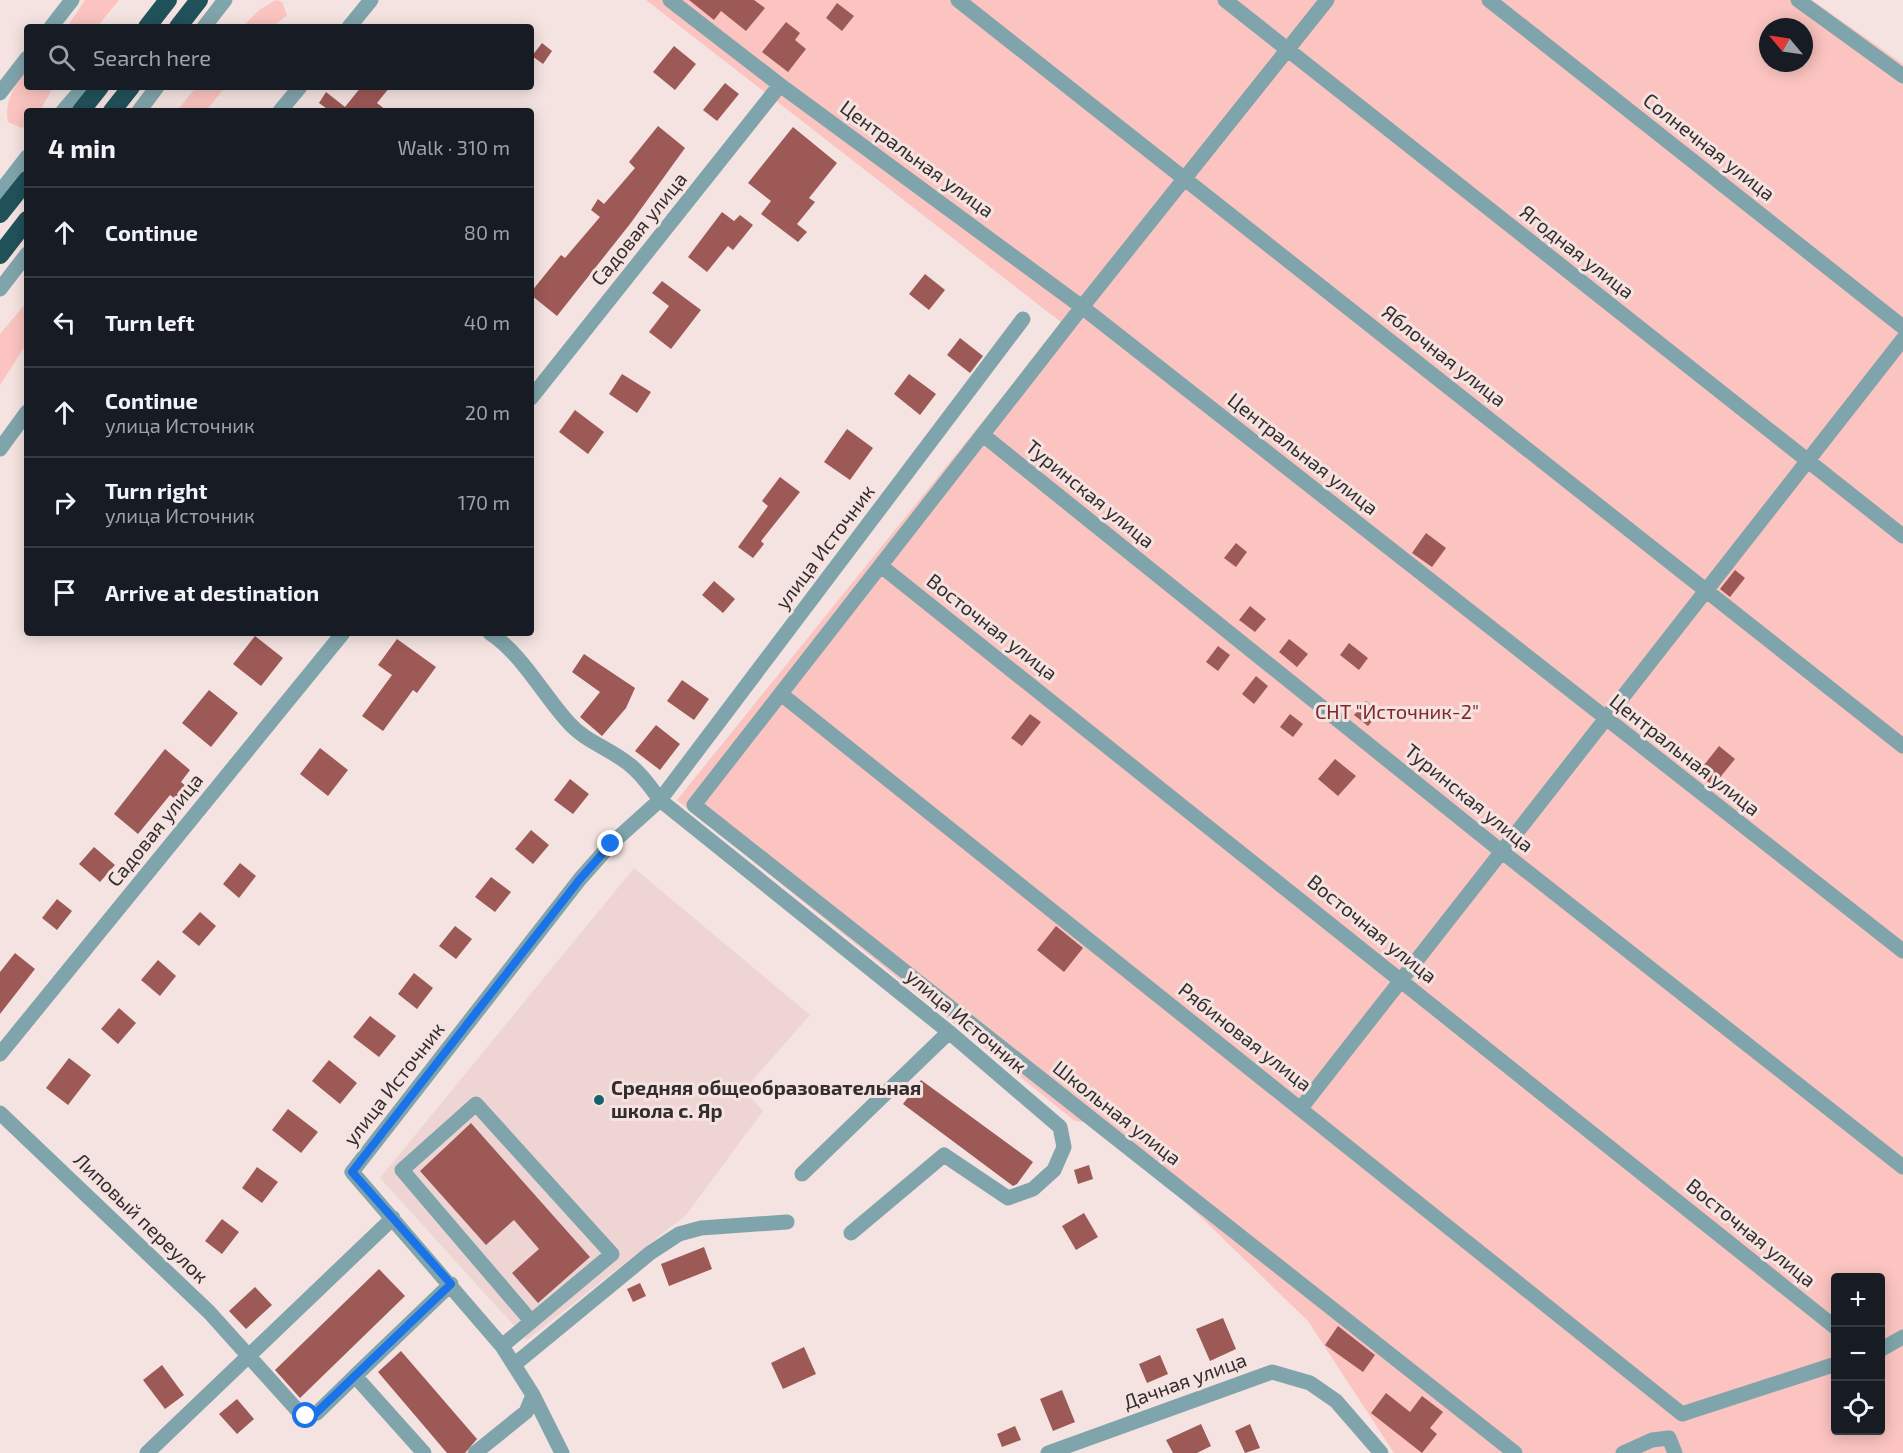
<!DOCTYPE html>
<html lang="en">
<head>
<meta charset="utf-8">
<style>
	:root { --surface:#171b24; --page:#242831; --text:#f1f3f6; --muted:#9ea1a6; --line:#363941 }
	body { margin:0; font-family:"Exo 2",sans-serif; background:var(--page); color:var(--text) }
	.controls { position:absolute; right:18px; bottom:18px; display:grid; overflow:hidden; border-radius:6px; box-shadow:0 3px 15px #0003 }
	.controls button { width:54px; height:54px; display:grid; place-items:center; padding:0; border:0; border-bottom:2px solid var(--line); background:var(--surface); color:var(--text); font:30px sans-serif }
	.compass { position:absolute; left:1759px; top:18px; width:54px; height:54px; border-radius:50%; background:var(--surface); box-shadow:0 3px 15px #0003; rotate:299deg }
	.stop { position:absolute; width:18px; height:18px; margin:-14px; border:4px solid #1a73e8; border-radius:50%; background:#fff }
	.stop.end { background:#1a73e8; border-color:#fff; box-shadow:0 2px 6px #0008 }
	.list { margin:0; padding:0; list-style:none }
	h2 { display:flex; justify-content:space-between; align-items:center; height:78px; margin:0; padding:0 24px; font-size:26px }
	h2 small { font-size:20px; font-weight:400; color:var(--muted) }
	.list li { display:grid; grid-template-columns:39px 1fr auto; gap:18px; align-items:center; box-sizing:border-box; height:90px; padding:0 24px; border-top:2px solid var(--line) }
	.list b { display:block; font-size:22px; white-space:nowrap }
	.list p { margin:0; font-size:20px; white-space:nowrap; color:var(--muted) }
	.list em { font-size:20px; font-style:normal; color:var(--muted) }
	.icon { flex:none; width:33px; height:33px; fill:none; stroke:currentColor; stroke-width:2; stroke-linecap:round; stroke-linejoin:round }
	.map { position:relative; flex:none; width:1903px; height:1453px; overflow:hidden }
	.search { position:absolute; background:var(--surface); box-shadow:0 3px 15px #0003; left:24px; top:24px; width:510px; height:66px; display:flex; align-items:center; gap:15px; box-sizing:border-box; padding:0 21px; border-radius:6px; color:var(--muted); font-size:22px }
	.panel { position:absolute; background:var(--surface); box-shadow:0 3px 15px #0003; left:24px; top:108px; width:510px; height:528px; border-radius:6px }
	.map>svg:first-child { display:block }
</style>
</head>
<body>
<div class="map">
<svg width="1903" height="1453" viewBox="0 0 1903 1453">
	<rect width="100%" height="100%" fill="#f4e3e1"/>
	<path fill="#eed5d3" d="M634 868 810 1015 744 1090 763 1111 686 1215 527 1340 380 1178Z"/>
	<path fill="#fbc4c0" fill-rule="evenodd" d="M85 0H119L97 27H67Z
		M276 0 282 2 287 15 273 27H242L259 10Z
		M646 0H1812L1903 64V1453H1394L1308 1321 1106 1125 1075 1121 677 800 1062 323ZM1768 27H1804V63H1768ZM1836 1278H1880V1430H1836Z
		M27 70V87H53L40 111H27V125L22 128 8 122C4 102 14 86 27 70Z
		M196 87H225L206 111H177Z
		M27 302V343L0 385V334Z"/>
	<path fill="#9d5956" d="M689 0H754L765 8 746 31 721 11 714 20Z
		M837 3 854 16 842 31 826 18Z
		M786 22 800 33 795 40 806 49 788 72 762 52Z
		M542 43 552 51 543 64 532 56Z
		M674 46 696 64 675 90 653 72Z
		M725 83 739 94 717 121 703 110Z
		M361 87H390L377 103 387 111H330L319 103 326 92 345 107Z
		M658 126 685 148 630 224 557 316 531 295V292L561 255 565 258 600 217 591 210 598 199 604 204 635 168 629 162Z
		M793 127 837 163 809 198 815 202 797 224 807 232 798 242 761 214 771 201 748 183Z
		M722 212 734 221 740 215 753 225 733 250 728 246 707 272 688 257Z
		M925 274 945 290 929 310 909 294Z
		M662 281 701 310 671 349 649 332 669 306 652 293Z
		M960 338 983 356 970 373 947 355Z
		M622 374 651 392 637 413 609 394Z
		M909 374 936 394 920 415 894 394Z
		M575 410 604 432 588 454 559 432Z
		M847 429 873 448 850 480 824 462Z
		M780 477 800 492 761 541 764 544 753 558 738 547 768 506 762 501Z
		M1426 533 1446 548 1432 567 1412 553Z
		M1236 543 1247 552 1236 567 1224 558Z
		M1735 570 1745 578 1730 597 1720 589Z
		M714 581 735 599 723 613 702 595Z
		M1250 606 1266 619 1255 632 1239 620Z
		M255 636 283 658 261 686 233 664Z
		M397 639 436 667 417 693 413 690 383 731 362 716 392 675 378 665Z
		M1289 639 1308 654 1297 667 1279 652Z
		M1349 643 1368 658 1359 670 1340 655Z
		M1218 646 1230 655 1218 671 1206 662Z
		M584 654 635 688 626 708 602 736 580 717 600 692 572 672Z
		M1256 676 1268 686 1254 704 1242 694Z
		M682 680 709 699 694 720 667 701Z
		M209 690 238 713 211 747 182 723Z
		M1366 701 1380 712 1368 726 1354 715Z
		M1030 714 1041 722 1022 746 1011 738Z
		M1290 714 1303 724 1293 737 1280 727Z
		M656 725 680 744 660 770 635 751Z
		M1719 746 1735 759 1713 786 1697 774Z
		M320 748 348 770 328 796 300 774Z
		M165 749 190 770 181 782 188 788 178 801 170 795 138 834 114 814Z
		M1335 759 1356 776 1338 796 1318 779Z
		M570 779 589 794 573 814 554 800Z
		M531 830 549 845 533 864 515 849Z
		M94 847 115 865 100 882 79 864Z
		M240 863 256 876 239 898 223 884Z
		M491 877 511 892 495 912 475 897Z
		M57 899 72 911 57 930 42 918Z
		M200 912 216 926 199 946 182 932Z
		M455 926 472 939 456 959 439 946Z
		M1056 926 1083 948 1064 972 1037 950Z
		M15 953 35 969 0 1014V972Z
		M158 960 176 976 160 996 141 980Z
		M414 973 433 988 417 1009 398 994Z
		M119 1008 136 1023 118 1044 101 1029Z
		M370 1016 396 1036 379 1057 353 1037Z
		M69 1058 91 1075 68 1105 46 1088Z
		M329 1060 357 1083 340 1104 312 1081Z
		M921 1080 1033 1162 1017 1184 1013 1186 903 1104Z
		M288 1109 318 1132 301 1153 272 1130Z
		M471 1123 590 1257 538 1303 512 1273 539 1249 514 1220 486 1245 420 1171Z
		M1089 1165 1093 1179 1078 1184 1074 1170Z
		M257 1167 278 1182 262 1203 242 1188Z
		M1084 1213 1098 1237 1076 1250 1062 1226Z
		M222 1219 239 1232 222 1254 205 1241Z
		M704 1247 712 1269 669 1286 661 1264Z
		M379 1269 405 1296 300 1398 275 1370Z
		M640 1283 646 1296 633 1302 627 1289Z
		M255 1287 272 1305 246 1329 229 1311Z
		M1223 1318 1236 1349 1210 1361 1196 1329Z
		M1338 1326 1375 1355 1363 1372 1325 1345Z
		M804 1347 816 1374 783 1389 771 1363Z
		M401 1351 477 1439 465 1453H447L378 1372Z
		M1160 1355 1168 1374 1147 1383 1139 1364Z
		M162 1365 184 1395 165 1409 143 1380Z
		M1062 1390 1075 1422 1053 1431 1040 1399Z
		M1386 1393 1410 1412 1422 1396 1443 1412 1430 1428 1437 1434 1422 1453 1371 1413Z
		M237 1399 254 1419 237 1434 219 1414Z
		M1201 1424 1211 1446 1197 1453H1173L1166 1440Z
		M1250 1424 1260 1448 1245 1453 1235 1431Z
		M1015 1426 1021 1440 1002 1447 997 1434Z"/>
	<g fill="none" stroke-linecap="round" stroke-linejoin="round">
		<path stroke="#80a4ab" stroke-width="15" d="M670 0 780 85 1082 307 1903 951
			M958 0 1903 746
			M1225 0 1903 536
			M1327 0 1082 307 694 805 1515 1453
			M1489 0 1903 327
			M1798 0 1903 76
			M51 27 72 0
			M204 27 225 0
			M349 27 371 0
			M0 93 27 58
			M63 111 84 87
			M139 111 157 87
			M280 111 300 87
			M0 192 27 157
			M0 289 27 254
			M531 398 780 85
			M983 435 1501 851 1903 1167
			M0 449 27 412
			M881 566 1836 1328
			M490 633C523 655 543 695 569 723 586 742 611 749 630 765 643 775 651 788 660 800L949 1032 1060 1127 1064 1147 1054 1170 1033 1189 1008 1198 944 1155 851 1233
			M781 694 1682 1414 1836 1364
			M0 1054 343 633
			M1301 1108 1903 339
			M0 1113 209 1312 299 1412 306 1416 317 1413 355 1376
			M802 1174 949 1032
			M502 1346 612 1254 476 1104 402 1170 531 1321
			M1880 1350 1903 1337
			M515 1364 650 1253 679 1234 701 1228 787 1222
			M147 1453 393 1218
			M424 1453 355 1376 451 1284
			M475 1453 526 1412 533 1395
			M562 1453 533 1395 502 1346 352 1172 580 879 611 844 660 800 1023 319
			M1048 1453 1272 1372 1310 1383 1336 1401 1381 1453
			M1623 1453 1652 1440 1669 1438 1675 1453"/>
		<path stroke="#21525a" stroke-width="18" d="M147 27 168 0
			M178 27 199 0
			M81 111 100 87
			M112 111 131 87
			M0 214 27 180
			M0 255 27 220"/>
	</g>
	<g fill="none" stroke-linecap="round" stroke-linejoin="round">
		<path stroke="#1a73e8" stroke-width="8" d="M306 1416 316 1413 451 1284 352 1172 580 879 611 844"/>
	</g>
	<circle fill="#15616d" stroke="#f4e3e1" stroke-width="2" cx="599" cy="1100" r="6"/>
	<g text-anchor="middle" stroke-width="6" stroke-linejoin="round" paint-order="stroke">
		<g font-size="20" fill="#342d2d" stroke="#f4e3e1">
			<text transform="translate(1709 147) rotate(38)" y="7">Солнечная улица</text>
			<text transform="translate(917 159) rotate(36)" y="7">Центральная улица</text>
			<text transform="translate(639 229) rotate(-51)" y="7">Садовая улица</text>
			<text transform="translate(1577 252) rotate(38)" y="7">Ягодная улица</text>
			<text transform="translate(1444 356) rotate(38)" y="7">Яблочная улица</text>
			<text transform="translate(1303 454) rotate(38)" y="7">Центральная улица</text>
			<text transform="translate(1090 494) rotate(39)" y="7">Туринская улица</text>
			<text transform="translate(825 547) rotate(-53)" y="7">улица Источник</text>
			<text transform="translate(992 627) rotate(38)" y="7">Восточная улица</text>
			<text transform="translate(1685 755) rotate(38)" y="7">Центральная улица</text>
			<text transform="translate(1469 798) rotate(39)" y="7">Туринская улица</text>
			<text transform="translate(155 830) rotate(-51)" y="7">Садовая улица</text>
			<text transform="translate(1372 929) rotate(39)" y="7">Восточная улица</text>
			<text transform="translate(966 1021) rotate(40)" y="7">улица Источник</text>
			<text transform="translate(1245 1037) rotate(38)" y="7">Рябиновая улица</text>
			<text transform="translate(394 1084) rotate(-52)" y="7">улица Источник</text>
			<text transform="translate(1117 1113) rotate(38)" y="7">Школьная улица</text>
			<text transform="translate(141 1218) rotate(44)" y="7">Липовый переулок</text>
			<text transform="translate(1751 1233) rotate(39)" y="7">Восточная улица</text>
			<text transform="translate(1185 1381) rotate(-20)" y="7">Дачная улица</text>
		</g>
		<g font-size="20" fill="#7f2829" stroke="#f4e3e1">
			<text x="1397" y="719">СНТ "Источник-2"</text>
		</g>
		<g font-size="20" font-weight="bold" fill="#342d2d" stroke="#f4e3e1" text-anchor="start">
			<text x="611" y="1095">Средняя общеобразовательная<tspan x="611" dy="23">школа с. Яр</tspan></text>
		</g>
	</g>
</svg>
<div class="controls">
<button>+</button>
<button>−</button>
<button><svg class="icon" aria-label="locate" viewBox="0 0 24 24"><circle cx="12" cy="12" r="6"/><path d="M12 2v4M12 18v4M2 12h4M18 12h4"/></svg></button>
</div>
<svg class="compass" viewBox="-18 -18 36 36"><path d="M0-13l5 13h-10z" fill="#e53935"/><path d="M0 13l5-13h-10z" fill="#9ea1a6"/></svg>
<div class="stop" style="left:306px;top:1416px"></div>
<div class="stop end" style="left:611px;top:844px"></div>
<div class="search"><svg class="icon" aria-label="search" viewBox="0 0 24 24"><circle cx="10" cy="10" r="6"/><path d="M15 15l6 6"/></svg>Search here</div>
<section class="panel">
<h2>4 min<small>Walk · 310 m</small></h2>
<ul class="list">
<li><svg class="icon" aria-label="ahead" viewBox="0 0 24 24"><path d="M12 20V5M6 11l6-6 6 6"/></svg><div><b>Continue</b></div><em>80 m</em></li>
<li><svg class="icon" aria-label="left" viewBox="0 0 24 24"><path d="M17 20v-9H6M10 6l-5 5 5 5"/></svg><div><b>Turn left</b></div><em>40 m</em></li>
<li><svg class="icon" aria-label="ahead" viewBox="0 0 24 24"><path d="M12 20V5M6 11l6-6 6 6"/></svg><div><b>Continue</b><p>улица Источник</p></div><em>20 m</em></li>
<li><svg class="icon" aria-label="right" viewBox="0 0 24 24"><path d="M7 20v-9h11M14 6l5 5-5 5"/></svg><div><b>Turn right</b><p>улица Источник</p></div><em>170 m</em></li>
<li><svg class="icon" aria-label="arrive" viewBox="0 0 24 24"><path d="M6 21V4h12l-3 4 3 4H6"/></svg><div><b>Arrive at destination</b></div></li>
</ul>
</section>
</div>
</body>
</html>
